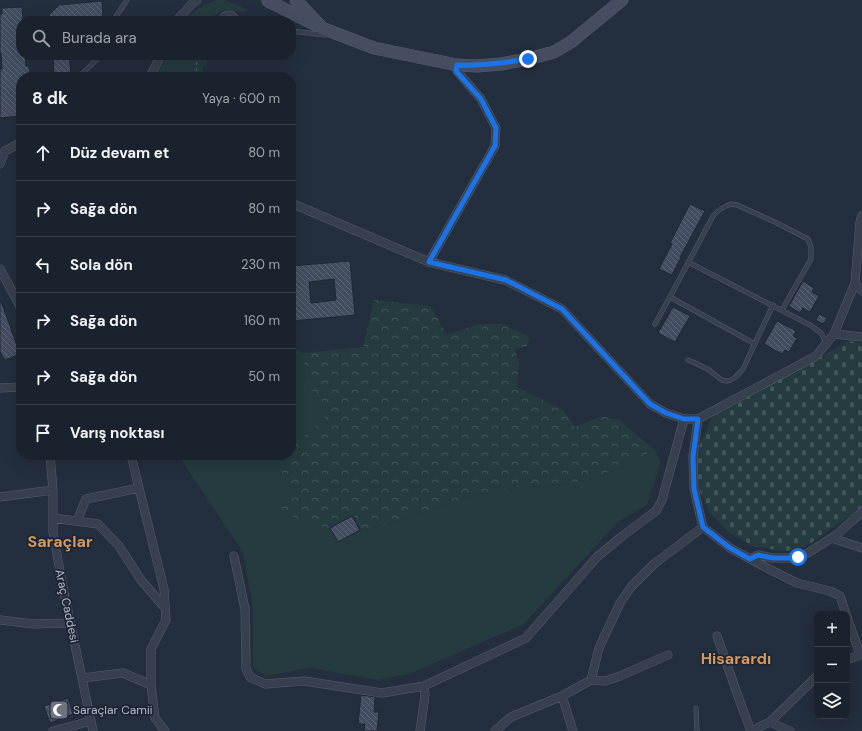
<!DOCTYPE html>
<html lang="tr">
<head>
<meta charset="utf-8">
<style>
	:root { --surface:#1a222e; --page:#272f3a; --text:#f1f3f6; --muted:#9fa4aa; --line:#383f4a }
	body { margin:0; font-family:"DM Sans",sans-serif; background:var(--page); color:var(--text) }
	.controls { position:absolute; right:12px; bottom:12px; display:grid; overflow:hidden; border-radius:8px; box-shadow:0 4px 16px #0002 }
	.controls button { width:36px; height:36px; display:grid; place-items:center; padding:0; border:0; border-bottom:1px solid var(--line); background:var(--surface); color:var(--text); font:20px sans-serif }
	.stop { position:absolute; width:12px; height:12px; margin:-9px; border:3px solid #1a73e8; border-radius:50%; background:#fff }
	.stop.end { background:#1a73e8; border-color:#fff; box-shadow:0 1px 4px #0008 }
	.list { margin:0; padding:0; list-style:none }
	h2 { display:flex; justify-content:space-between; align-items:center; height:52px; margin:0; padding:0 16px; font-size:17px }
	h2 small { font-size:13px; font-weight:400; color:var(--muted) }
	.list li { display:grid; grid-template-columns:26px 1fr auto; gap:12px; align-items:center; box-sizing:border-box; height:56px; padding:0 16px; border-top:1px solid var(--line) }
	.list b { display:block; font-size:15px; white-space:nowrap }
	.list em { font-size:13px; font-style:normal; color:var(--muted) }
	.icon { flex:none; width:22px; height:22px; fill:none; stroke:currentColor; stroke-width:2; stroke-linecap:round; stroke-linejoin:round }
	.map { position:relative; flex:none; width:862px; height:731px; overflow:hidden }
	.search { position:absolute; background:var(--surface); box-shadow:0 4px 16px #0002; left:16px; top:16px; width:280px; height:44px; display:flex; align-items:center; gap:10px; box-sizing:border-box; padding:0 14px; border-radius:16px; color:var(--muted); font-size:15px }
	.panel { position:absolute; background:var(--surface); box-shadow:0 4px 16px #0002; left:16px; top:72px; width:280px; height:388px; border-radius:16px }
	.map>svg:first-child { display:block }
</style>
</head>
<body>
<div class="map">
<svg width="862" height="731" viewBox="0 0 862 731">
	<defs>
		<pattern id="forest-crowns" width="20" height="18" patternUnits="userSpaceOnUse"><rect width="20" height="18" fill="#253b3f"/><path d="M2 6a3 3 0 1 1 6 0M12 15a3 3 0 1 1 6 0" fill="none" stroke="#425559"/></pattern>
		<pattern id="cemetery-stones" width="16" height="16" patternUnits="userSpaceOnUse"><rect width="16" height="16" fill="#253b3f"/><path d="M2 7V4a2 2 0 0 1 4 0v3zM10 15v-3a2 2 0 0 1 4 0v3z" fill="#425559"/></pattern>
		<pattern id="building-back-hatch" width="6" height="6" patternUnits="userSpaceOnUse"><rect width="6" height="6" fill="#424d60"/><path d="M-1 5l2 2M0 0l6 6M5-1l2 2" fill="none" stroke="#5b6575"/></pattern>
	</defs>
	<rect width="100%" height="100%" fill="#232e3e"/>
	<path fill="#253b3f" d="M216 0H225L246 9 245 12 223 10 206 21H185C193 11 204 4 216 0Z
		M167 55H207V66H203L202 77H156Z
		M291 347 304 353 305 378 328 416 292 447 291 460 279 470 289 492 300 521 330 528 338 542 361 530 382 526 442 506 479 493 510 488 556 485 592 479 624 466 655 450 661 462 647 505 618 522 524 624 412 673 379 680 310 668 265 676 253 667V608L243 552 178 455H291Z"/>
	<path fill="url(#forest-crowns)" d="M374 300 430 306 447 335 478 324H502L530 337 527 346 515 349 519 364 517 387 563 410 575 427 601 416 619 420 655 450 624 466 592 479 556 485 510 488 479 493 442 506 382 526 361 530 353 515 329 528 300 521 281 509 289 492 279 470 291 460 292 447 327 416 305 378 304 353 363 347Z"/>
	<path fill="url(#cemetery-stones)" d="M849 341 862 343V507L811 543 796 550 781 551 753 546 728 532 709 512 699 489 697 460 699 447 712 417Z"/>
	<path fill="url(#building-back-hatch)" stroke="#1e2735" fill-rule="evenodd" d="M102 1 103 18 71 21H50L49 15 59 5Z
		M22 7 23 21H21V55H25L26 66H29L30 77H21V116L0 118V69H2L1 53H0V14H2V8Z
		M53 55H69L71 75 54 77Z
		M690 204 705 211 680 257H681L672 275 659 269 672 244 670 243Z
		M350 261 355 315 292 321 291 306V266ZM334 279 336 300 311 303 309 282Z
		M803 281 814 288 812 292 819 296 810 312 803 308 800 313 789 306Z
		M0 301H1L20 354 5 360 0 352Z
		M673 307 690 316 675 342 658 333Z
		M819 314 827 318 823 324 816 320Z
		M777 321 796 331 793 336 797 338 789 352 785 350 782 354 764 344Z
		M352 516 360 530 338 542 330 528Z
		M361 695 375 697 374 712H379L377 731H364L365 724H358Z
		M68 698 73 714 50 723 44 706Z"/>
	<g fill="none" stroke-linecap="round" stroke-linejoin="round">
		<defs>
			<path id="service" d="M113 21 127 0
				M223 21 222 19 223 15C232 10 234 15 239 21
				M291 31 326 35 325 34
				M79 77 96 60 98 55
				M688 262 810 325 821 333 826 342
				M670 297 755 344
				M655 324 670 297 713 216 718 211 726 206 731 204 737 205 775 222 808 239 811 247V259L782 310
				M688 360C695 363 702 366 709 370 713 373 717 377 722 380 731 384 738 375 743 369L773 305
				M696 708 697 731"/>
			<path id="minor" d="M177 21 178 19 193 3 197 0
				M150 77 161 55
				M0 164 5 151 18 144H21
				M291 203 429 262 505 280 562 309 650 404 666 413 684 419H698L816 356 834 334 855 283 860 222 862 215
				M429 262 495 146 496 128 481 99 457 71V65
				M0 269 21 308
				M855 283 862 291
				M834 334 862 337
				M0 388 21 387
				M698 419 693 457 694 489 703 527 730 548 769 569 797 583 830 591 840 596 846 614
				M50 455 53 490V532L63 588 93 731
				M131 455 139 488 164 589 166 620 151 649V685L155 718 165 731
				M0 497 53 490
				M53 518 98 524 119 546 141 580 165 608
				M77 521 86 499 139 488
				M832 538 862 548
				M234 556 245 609 246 669 250 677 265 684 304 681 382 693 424 686 526 638 597 557 621 537 656 511 662 500 684 419
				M750 559 758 555 773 558H789L798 557 808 553 836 535 862 512
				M847 617 860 654
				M0 620 33 624 70 623
				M717 636 739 699 751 731
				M847 660 862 654
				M82 678 123 673 151 685
				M591 680 599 648 620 603 631 587 654 564 703 527
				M562 696 573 731
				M770 722 790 731
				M53 731 91 721
				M420 731 425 695 424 686
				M495 731 511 717 562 696 591 680 605 681 620 676 668 655
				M754 731 761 726 770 722 817 676"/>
			<path id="secondary" d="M296 0 322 28 374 48 457 65 477 66 501 64 528 59 554 52 571 42 622 0
				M268 1 316 25"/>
		</defs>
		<use href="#service" stroke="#555e6c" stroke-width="5"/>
		<use href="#minor" stroke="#555e6c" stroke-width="9"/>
		<use href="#secondary" stroke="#555e6c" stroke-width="13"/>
		<path stroke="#43585c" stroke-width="1.5" stroke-dasharray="3 3" stroke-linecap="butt" d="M196 77 197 55"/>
		<use href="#service" stroke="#37404e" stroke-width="4"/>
		<use href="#minor" stroke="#37404e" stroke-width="8"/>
		<use href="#secondary" stroke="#454e61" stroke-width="12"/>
	</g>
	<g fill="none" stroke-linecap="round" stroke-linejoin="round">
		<path stroke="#1a73e8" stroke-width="5" d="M528 59C504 63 482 66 457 65L456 71 481 99 496 128 495 146 429 262 506 280 562 309 650 404 666 413 684 419H698L693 457 694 489 703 527 730 548 750 559 758 555 773 558H789L798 557"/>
	</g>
	<defs>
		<symbol id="mosque-square" viewBox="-11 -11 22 22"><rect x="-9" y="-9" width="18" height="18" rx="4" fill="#6b7280" stroke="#1c2533"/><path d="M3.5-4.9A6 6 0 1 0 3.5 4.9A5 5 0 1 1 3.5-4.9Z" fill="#fff"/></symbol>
	</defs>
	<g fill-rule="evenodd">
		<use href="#mosque-square" x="48" y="699" width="22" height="22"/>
	</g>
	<g text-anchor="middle" stroke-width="3.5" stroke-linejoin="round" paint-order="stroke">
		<g font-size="12" fill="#b3bbc9" stroke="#1c2533">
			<text transform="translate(67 606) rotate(78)" y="4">Araç Caddesi</text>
		</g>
		<g font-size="12" fill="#b3bbc9" stroke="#1c2533" text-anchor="start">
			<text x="73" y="714">Saraçlar Camii</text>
		</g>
		<g font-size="16" font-weight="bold" fill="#d79860" stroke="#1c2533">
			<text x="60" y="547">Saraçlar</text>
			<text x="736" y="664">Hisarardı</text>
		</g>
	</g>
</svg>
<div class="controls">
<button>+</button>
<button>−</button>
<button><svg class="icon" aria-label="layers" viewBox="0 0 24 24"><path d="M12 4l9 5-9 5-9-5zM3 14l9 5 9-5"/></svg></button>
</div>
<div class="stop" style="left:798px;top:557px"></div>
<div class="stop end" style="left:528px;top:59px"></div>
<div class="search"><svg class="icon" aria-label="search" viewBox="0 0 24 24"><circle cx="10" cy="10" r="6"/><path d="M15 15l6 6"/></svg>Burada ara</div>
<section class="panel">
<h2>8 dk<small>Yaya · 600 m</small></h2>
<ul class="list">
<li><svg class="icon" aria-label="ahead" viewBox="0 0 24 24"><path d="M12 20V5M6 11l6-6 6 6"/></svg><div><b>Düz devam et</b></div><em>80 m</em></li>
<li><svg class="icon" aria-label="right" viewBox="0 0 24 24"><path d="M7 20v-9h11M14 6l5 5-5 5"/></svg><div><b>Sağa dön</b></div><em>80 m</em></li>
<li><svg class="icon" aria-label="left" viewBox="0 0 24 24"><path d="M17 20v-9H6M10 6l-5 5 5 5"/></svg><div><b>Sola dön</b></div><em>230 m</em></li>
<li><svg class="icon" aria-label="right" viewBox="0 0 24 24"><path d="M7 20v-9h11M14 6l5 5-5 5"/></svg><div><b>Sağa dön</b></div><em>160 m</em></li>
<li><svg class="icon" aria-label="right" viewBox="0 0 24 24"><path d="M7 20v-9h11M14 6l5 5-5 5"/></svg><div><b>Sağa dön</b></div><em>50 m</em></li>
<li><svg class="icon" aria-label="arrive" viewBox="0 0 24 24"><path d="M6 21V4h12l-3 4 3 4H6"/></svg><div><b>Varış noktası</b></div></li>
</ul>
</section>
</div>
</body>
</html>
